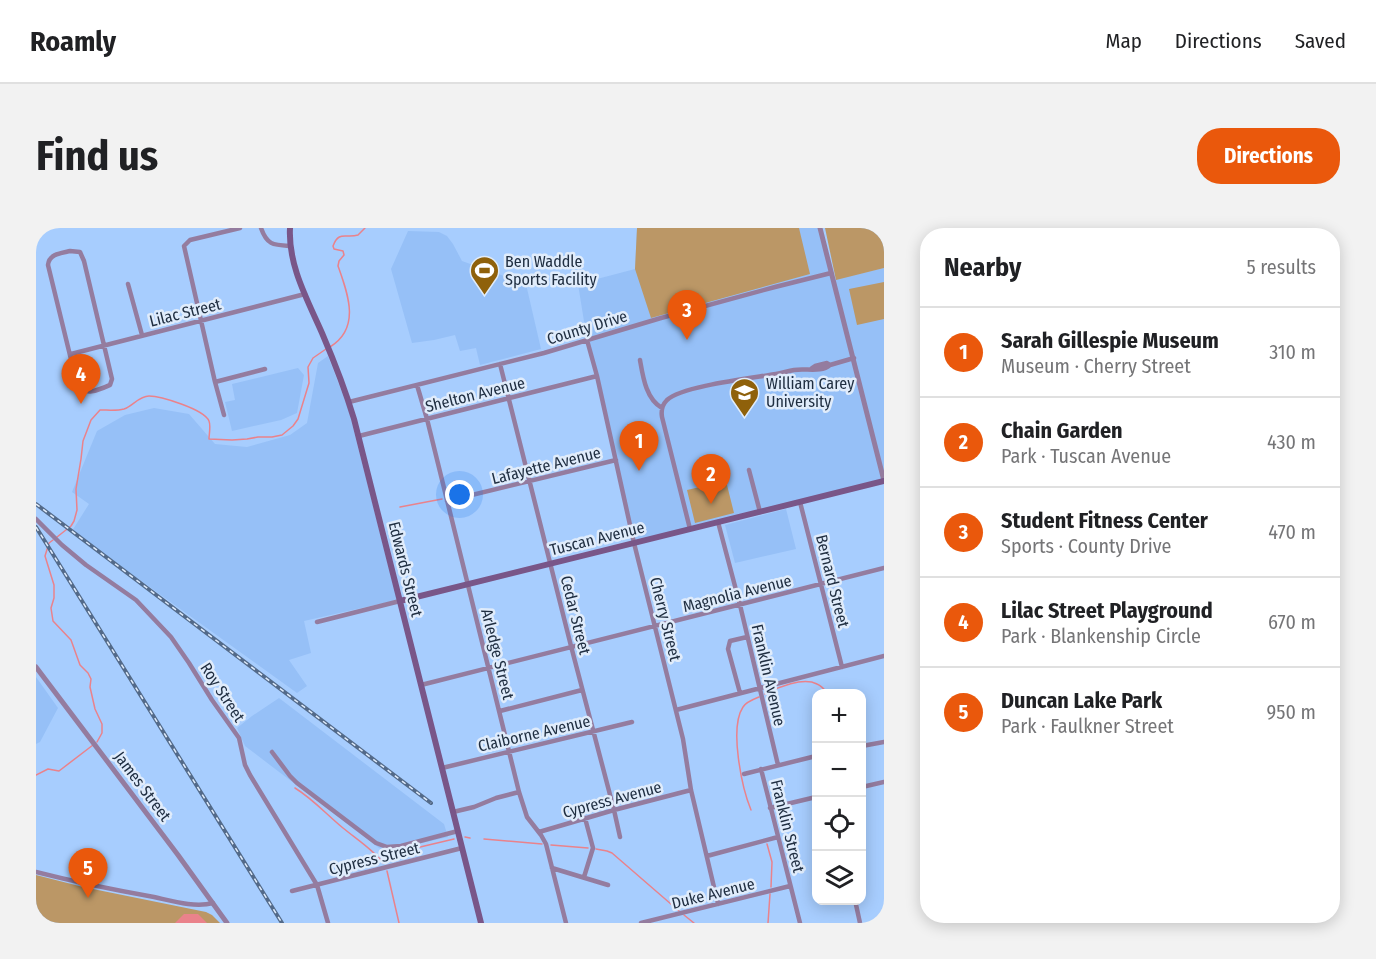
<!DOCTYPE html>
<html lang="en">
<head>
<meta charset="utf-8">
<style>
	:root { --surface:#fff; --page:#f2f2f2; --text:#202124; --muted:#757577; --line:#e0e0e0; --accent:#ea580c }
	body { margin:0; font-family:"Fira Sans Condensed",sans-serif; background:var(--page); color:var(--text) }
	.controls { position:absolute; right:18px; bottom:18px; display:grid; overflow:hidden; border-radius:12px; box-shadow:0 3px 15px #0003 }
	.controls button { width:54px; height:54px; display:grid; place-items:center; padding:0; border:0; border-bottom:2px solid var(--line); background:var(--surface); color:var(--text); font:30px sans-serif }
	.you { position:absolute; left:424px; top:267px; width:21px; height:21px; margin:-15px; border:4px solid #fff; border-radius:50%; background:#1a73e8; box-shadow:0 0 0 9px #1a73e833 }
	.badge { display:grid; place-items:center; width:39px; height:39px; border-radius:50%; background:var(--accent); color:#fff; font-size:20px; font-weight:700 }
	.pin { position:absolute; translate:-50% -50px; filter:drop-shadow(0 2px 3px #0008) }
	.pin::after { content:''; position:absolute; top:32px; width:21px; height:18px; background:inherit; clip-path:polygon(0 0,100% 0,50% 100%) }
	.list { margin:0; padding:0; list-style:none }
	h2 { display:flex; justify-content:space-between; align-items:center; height:78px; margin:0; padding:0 24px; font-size:26px }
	h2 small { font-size:20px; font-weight:400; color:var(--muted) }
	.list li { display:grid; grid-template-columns:39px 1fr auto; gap:18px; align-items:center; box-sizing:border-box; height:90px; padding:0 24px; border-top:2px solid var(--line) }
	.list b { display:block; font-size:22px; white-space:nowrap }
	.list p { margin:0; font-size:20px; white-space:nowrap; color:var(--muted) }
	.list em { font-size:20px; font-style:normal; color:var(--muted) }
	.icon { flex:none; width:33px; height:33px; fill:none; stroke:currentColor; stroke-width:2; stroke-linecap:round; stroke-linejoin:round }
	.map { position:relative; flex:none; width:848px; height:695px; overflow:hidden; border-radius:24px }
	header { display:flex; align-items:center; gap:36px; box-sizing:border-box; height:84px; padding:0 30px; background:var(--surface); border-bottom:2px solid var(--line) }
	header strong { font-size:28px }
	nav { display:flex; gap:33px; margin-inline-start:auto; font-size:21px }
	.intro { display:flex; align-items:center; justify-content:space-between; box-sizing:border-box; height:144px; padding:0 36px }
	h1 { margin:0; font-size:42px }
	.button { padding:15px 27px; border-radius:24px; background:var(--accent); color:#fff; font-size:21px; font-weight:700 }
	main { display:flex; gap:36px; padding:0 36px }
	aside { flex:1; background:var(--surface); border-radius:24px; box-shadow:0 3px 15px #0003 }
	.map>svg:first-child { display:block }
</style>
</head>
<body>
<header>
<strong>Roamly</strong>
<nav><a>Map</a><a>Directions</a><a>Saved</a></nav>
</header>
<div class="intro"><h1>Find us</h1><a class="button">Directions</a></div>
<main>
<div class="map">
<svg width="848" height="695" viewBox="0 0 848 695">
	<rect width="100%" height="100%" fill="#a7cdfe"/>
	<path fill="#96c0f7" d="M601 0H784L797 52 848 40V253L598 315 551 112 542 56 599 41Z
		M372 3 403 4 411 8 417 16 426 33 490 56 505 121 444 137 440 120 424 123 419 107 398 112 376 115 355 41Z
		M292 128 312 180 361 372 268 393 275 425 253 432 271 458 261 465 36 303 53 276 36 264 61 203 89 187 118 180 153 186 179 216 211 219 254 207 271 195 282 135Z
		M262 140 268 147 261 185 245 192 196 203 189 174 199 172 196 156Z
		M750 281 760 321 699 335 689 297Z
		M0 449 22 480 4 514 0 516Z
		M243 470 408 596 412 609 351 623 343 620 209 518 201 500 216 488Z"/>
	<path fill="#bb9766" d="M601 0H763L774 46 615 90 599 41Z
		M789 0H848V40L800 52Z
		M848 54V91L821 97 813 61Z
		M690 253 698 285 659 295 651 262Z
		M0 647 47 659 170 684 176 687 184 695H0Z"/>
	<path fill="#ea828b" d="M148 686H162L171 695H139Z"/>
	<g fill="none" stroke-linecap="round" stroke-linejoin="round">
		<path stroke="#ea828b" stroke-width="1.5" d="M294 119C325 100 312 66 302 38L303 33 308 27 307 23 298 21 297 18C303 2 310 11 322 7 323 6 328 1 329 0
			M412 263 419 253
			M364 279 406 271
			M21 309 35 298 38 293 41 282 40 261 45 231 47 213 55 192 64 182C72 182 81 183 88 181 97 178 103 168 113 168 124 168 168 181 173 193 175 198 173 206 173 211L196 212 211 211 222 209H236L246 207 257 198 262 191 273 155 272 139 277 130 290 121
			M17 312 13 315 9 328 18 357V370L15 380 17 393 35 412 44 437 52 445 55 451 54 459 59 481 66 496V505L61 514
			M729 466C742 459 767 449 781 456 786 458 789 462 792 466
			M0 547 12 541 23 543 57 517
			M259 560C277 571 291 587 307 600 319 610 339 623 347 635
			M715 582C706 560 693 500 707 479 710 474 718 471 723 469
			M429 609 434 610
			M448 611 506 616
			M731 616 736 634 735 659
			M515 617 552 620
			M560 621 571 623 576 625 643 683
			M348 633 363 624 418 611
			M351 643 363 695
			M648 687 658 695
			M732 695 734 666"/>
		<path stroke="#947c9f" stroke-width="4.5" d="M225 0C231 17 237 17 254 18
			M34 23 44 24 48 33 76 151 74 157C63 162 48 169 41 156L12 37C13 26 25 25 34 23Z
			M92 56 106 107
			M551 112 561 148 598 315 647 511 655 562 682 676
			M35 126 269 66
			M604 132C607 149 610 171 626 180
			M464 136 535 418 578 582 584 609
			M776 140 779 138 791 135 794 137
			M179 154 229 141
			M381 157 391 191 483 564 491 589 505 607 510 616 530 695
			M313 174 508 125 625 90 739 59 795 45
			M188 187 179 154 148 18 154 12 204 0
			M323 208 561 148
			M713 242 724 284
			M411 273 580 232
			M764 274 806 439
			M0 291 26 317 50 337 100 372 135 409 153 435 176 472 203 510 209 537 214 547 281 657 292 695
			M682 294 704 377 742 537
			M654 301 626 189C625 183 626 177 631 172 646 158 717 150 740 146 746 145 752 143 758 142 770 140 785 145 794 137L818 130
			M281 394 364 373
			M385 457 848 340
			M704 465 692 421 694 413 711 409
			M640 482 848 428
			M464 483 546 462
			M826 518 848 514
			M236 524 254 548 261 555 340 615 351 619 365 618 422 603
			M406 540 596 494
			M725 541 764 695
			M708 546 780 528
			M826 559 848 554
			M734 580 780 569
			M417 584 438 579 460 570 483 564
			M503 604 578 582 655 562
			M671 628 742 609
			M516 640 572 657
			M0 644C39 654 78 662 118 669 136 673 159 680 177 675
			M548 649 557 620 549 590
			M256 663 426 620
			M819 672 824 695
			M605 695 754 658"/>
		<path stroke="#947c9f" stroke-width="5" d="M784 0 848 253
			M0 439 142 627 191 695"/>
		<path stroke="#795688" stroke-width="6" d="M254 0C252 37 271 71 286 105 298 133 309 161 318 191L445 695
			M364 373 848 253"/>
		<defs>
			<path id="rail" d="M0 276 395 575
				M0 299 246 695"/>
		</defs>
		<use href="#rail" stroke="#536a89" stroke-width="4"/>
		<use href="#rail" stroke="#e0ecfb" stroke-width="1.5" stroke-dasharray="4.5" stroke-linecap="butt"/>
	</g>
	<defs>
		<symbol id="stadium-pin" viewBox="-11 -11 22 30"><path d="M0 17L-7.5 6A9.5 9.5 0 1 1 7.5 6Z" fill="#8f610b" stroke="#e0ecfb"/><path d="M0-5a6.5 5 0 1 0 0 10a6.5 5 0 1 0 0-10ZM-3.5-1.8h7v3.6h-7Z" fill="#fff"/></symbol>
		<symbol id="university-pin" viewBox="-11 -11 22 30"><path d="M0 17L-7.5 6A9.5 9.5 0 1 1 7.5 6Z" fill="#8f610b" stroke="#e0ecfb"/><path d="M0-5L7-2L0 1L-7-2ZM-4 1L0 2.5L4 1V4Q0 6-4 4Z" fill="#fff"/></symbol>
	</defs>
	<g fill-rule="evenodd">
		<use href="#stadium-pin" x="432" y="26" width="33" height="45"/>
		<use href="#university-pin" x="692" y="148" width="33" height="45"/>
	</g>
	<g text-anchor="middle" stroke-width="5" stroke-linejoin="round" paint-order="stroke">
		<g font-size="16" fill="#202f42" stroke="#e0ecfb" text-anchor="start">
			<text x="469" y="39">Ben Waddle<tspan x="469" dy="18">Sports Facility</tspan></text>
			<text x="730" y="161">William Carey<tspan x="730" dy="18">University</tspan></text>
		</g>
		<g font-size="16" fill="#202f42" stroke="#e0ecfb">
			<text transform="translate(149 84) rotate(-14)" y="6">Lilac Street</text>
			<text transform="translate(551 99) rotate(-17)" y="6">County Drive</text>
			<text transform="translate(439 166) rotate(-14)" y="6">Shelton Avenue</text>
			<text transform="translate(510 237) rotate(-14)" y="6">Lafayette Avenue</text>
			<text transform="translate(561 310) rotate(-14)" y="6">Tuscan Avenue</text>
			<text transform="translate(370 341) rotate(76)" y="6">Edwards Street</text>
			<text transform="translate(797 353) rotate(76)" y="6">Bernard Street</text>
			<text transform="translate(701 365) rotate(-14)" y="6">Magnolia Avenue</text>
			<text transform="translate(540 387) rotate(76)" y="6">Cedar Street</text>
			<text transform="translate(630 391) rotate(76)" y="6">Cherry Street</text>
			<text transform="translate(462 426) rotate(76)" y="6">Arledge Street</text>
			<text transform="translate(733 447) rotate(77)" y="6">Franklin Avenue</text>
			<text transform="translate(187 464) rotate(57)" y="6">Roy Street</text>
			<text transform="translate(498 505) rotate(-13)" y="6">Claiborne Avenue</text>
			<text transform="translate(107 558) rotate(53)" y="6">James Street</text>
			<text transform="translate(576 571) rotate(-15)" y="6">Cypress Avenue</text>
			<text transform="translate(752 598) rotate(76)" y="6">Franklin Street</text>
			<text transform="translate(338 630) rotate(-14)" y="6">Cypress Street</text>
			<text transform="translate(677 665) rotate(-14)" y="6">Duke Avenue</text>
		</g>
	</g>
</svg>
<div class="controls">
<button>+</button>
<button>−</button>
<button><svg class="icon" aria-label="locate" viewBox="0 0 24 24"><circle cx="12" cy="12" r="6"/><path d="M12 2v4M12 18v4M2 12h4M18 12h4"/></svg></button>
<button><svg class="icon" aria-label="layers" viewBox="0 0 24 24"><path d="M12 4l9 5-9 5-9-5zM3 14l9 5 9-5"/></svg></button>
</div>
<div class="you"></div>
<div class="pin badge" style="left:603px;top:243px">1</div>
<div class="pin badge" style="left:675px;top:276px">2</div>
<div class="pin badge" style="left:651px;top:112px">3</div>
<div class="pin badge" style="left:45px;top:176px">4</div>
<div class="pin badge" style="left:52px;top:670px">5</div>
</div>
<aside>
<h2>Nearby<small>5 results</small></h2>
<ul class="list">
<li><span class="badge">1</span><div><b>Sarah Gillespie Museum</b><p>Museum · Cherry Street</p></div><em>310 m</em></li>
<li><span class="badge">2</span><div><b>Chain Garden</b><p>Park · Tuscan Avenue</p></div><em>430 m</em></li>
<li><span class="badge">3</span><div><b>Student Fitness Center</b><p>Sports · County Drive</p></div><em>470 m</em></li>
<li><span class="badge">4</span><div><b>Lilac Street Playground</b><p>Park · Blankenship Circle</p></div><em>670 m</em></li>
<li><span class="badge">5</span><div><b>Duncan Lake Park</b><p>Park · Faulkner Street</p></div><em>950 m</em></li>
</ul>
</aside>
</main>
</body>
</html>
